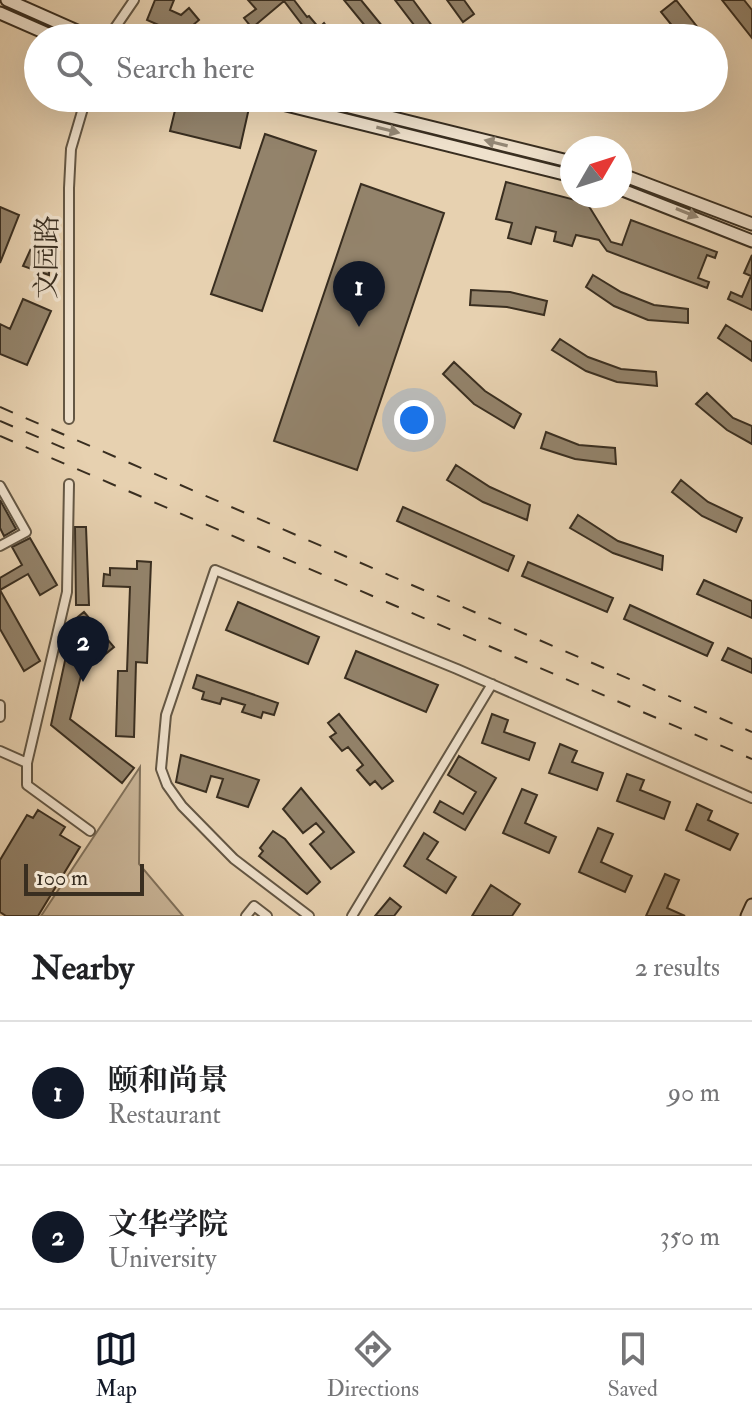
<!DOCTYPE html>
<html lang="en">
<head>
<meta charset="utf-8">
<style>
	:root { --surface:#fff; --page:#f6f6f6; --text:#202124; --muted:#757577; --line:#e0e0e0; --accent:#111827 }
	body { margin:0; font-family:"IM FELL Double Pica","Noto Serif SC",serif; background:var(--page); color:var(--text) }
	.compass { position:absolute; left:560px; top:136px; width:72px; height:72px; border-radius:50%; background:var(--surface); box-shadow:0 8px 32px #0002; rotate:51deg }
	.scale { position:absolute; left:24px; bottom:20px; width:120px; box-sizing:border-box; padding-left:8px; border:4px solid #392e20; border-top:0; font-size:22px; line-height:28px; white-space:nowrap; color:#392e20; -webkit-text-stroke:6px #efe1cc; paint-order:stroke }
	.you { position:absolute; left:414px; top:420px; width:28px; height:28px; margin:-20px; border:6px solid #fff; border-radius:50%; background:#1a73e8; box-shadow:0 0 0 12px #1a73e833 }
	.badge { display:grid; place-items:center; width:52px; height:52px; border-radius:50%; background:var(--accent); color:#fff; font-size:26px; font-weight:700 }
	.pin { position:absolute; translate:-50% -66px; filter:drop-shadow(0 2px 4px #0008) }
	.pin::after { content:''; position:absolute; top:42px; width:28px; height:24px; background:inherit; clip-path:polygon(0 0,100% 0,50% 100%) }
	.list { margin:0; padding:0; list-style:none }
	h2 { display:flex; justify-content:space-between; align-items:center; height:104px; margin:0; padding:0 32px; font-size:34px }
	h2 small { font-size:26px; font-weight:400; color:var(--muted) }
	.list li { display:grid; grid-template-columns:52px 1fr auto; gap:24px; align-items:center; box-sizing:border-box; height:144px; padding:0 32px; border-top:2px solid var(--line) }
	.list b { display:block; font-size:30px; white-space:nowrap }
	.list p { margin:0; font-size:26px; white-space:nowrap; color:var(--muted) }
	.list em { font-size:26px; font-style:normal; color:var(--muted) }
	.icon { flex:none; width:44px; height:44px; fill:none; stroke:currentColor; stroke-width:2; stroke-linecap:round; stroke-linejoin:round }
	.map { position:relative; flex:none; width:752px; height:916px; overflow:hidden }
	.search { position:absolute; background:var(--surface); box-shadow:0 8px 32px #0002; left:24px; right:24px; top:24px; height:88px; display:flex; align-items:center; gap:20px; box-sizing:border-box; padding:0 28px; border-radius:44px; color:var(--muted); font-size:30px }
	.sheet { height:392px; background:var(--surface) }
	nav { display:flex; justify-content:space-around; align-items:center; box-sizing:border-box; height:112px; border-top:2px solid var(--line); background:var(--surface); font-size:22px; color:var(--muted) }
	nav a { display:grid; justify-items:center; gap:4px }
	nav .on { color:var(--accent) }
	.map>svg:first-child { display:block }
</style>
</head>
<body>
<div class="map">
<svg width="752" height="916" viewBox="0 0 752 916">
	<rect width="100%" height="100%" fill="#e7d1b0"/>
	<filter id="stains"><feTurbulence type="fractalNoise" baseFrequency=".0025" numOctaves="4"/><feColorMatrix values="0 0 0 0 .2 0 0 0 0 .09 0 0 0 0 .02 0 0 0 .5 -.17"/></filter>
	<radialGradient id="worn" r=".72"><stop offset=".6" stop-color="#630" stop-opacity="0"/><stop offset="1" stop-color="#630" stop-opacity=".3"/></radialGradient>
	<path fill="#c9b598" stroke="#81725c" stroke-width="2" d="M140 767 139 864 183 916H41Z"/>
	<path fill="#93836b" stroke="#392e20" stroke-width="2" d="M155 0H174L170 10 181 15 189 8 199 20 185 32 181 27 176 38 159 31 161 26 147 20Z
		M248 0H294L307 17 309 16 319 28 324 23 335 38H320L315 31 310 35 284 1 252 28 244 18 256 9Z
		M344 0H361L392 38H375Z
		M395 0H413L441 38H424Z
		M447 0H464L474 14 463 22Z
		M676 0 706 38H682L661 12Z
		M722 0H744L752 10V38Z
		M178 98H208L249 108 240 148 170 131Z
		M265 134 316 151 262 311 211 294Z
		M506 182 587 203 611 242 622 245 631 220 717 252 715 258 707 255 698 278 709 282 707 288 607 251 599 240 576 235 572 246 554 241 556 232 536 227 531 244 508 238 512 223 496 219Z
		M361 184 444 213 357 470 274 441Z
		M0 207 19 215 0 263Z
		M43 222 51 225 49 275 23 266Z
		M752 255V310L728 299 731 292 742 297 751 276 744 273Z
		M593 275 621 292 654 305 688 309V323L648 320 614 306 586 287Z
		M471 290 510 292 547 301 544 315 507 307 470 305Z
		M23 299 51 311 27 365 0 354V324L10 329Z
		M726 325 752 342V361L718 338Z
		M560 339 588 357 621 369 656 372 657 386 617 382 586 371 552 350Z
		M454 362 485 391 521 414 514 428 474 404 443 374Z
		M707 393 733 418 752 426V444L727 430 696 404Z
		M546 432 579 445 615 448 616 464 575 459 541 448Z
		M456 465 490 487 530 505 527 520 483 502 447 480Z
		M681 480 708 502 742 518 736 532 702 516 672 492Z
		M0 500 16 529 4 536 0 528Z
		M403 507 514 556 508 571 397 521Z
		M578 515 618 541 663 556 662 570 613 553 570 528Z
		M75 527H86L89 605H76Z
		M30 538 57 585 40 595 28 574 0 590V578L22 565 12 547Z
		M137 561 151 562 147 663 136 662 134 737 116 736 118 671H127L130 587 103 586 104 574 110 575V568L137 569Z
		M528 562 613 598 607 612 522 576Z
		M704 580 752 601V618L697 594Z
		M0 590 40 661 24 671 0 629Z
		M238 602 319 637 308 664 226 630Z
		M630 605 713 643 707 656 624 619Z
		M84 612 114 647 103 656 73 621Z
		M68 647 87 652 70 719 134 768 122 783 51 725Z
		M728 648 752 659V673L722 660Z
		M356 651 438 685 426 712 345 678Z
		M197 675 278 703 274 715 263 712 261 718 242 712 245 705 222 698 220 704 202 699 204 692 193 688Z
		M339 714 393 781 382 789 375 781 370 785 357 770 363 765 348 747 342 751 330 737 336 733 328 723Z
		M492 714 508 720 504 732 535 743 529 760 482 743Z
		M560 744 577 751 572 762 603 773 597 790 549 773Z
		M181 755 259 780 248 807 217 797 223 779 211 776 206 792 176 782Z
		M459 756 496 778 465 830 434 812 440 801 463 814 476 792 448 775Z
		M627 774 644 780 640 790 670 802 664 819 617 801Z
		M301 788 354 852 331 869 310 844 324 832 316 823 303 833 283 809Z
		M522 789 537 795 525 823 556 837 549 853 503 833Z
		M697 804 712 811 708 820 738 834 730 850 686 830Z
		M38 810 65 827 60 835 80 847 38 916H6L0 912V860L27 815 33 818Z
		M598 828 613 834 601 862 632 876 625 892 579 872Z
		M273 831 285 839 320 882 307 894 259 856 263 851 260 848Z
		M424 833 438 842 427 859 456 877 446 893 404 866Z
		M665 874 679 880 667 908 685 916H646Z
		M491 885 520 904 512 916H472Z
		M390 898 401 907 394 916H375Z"/>
	<g fill="none" stroke-linecap="round" stroke-linejoin="round">
		<defs>
			<path id="street" d="M108 38 134 0
				M69 419V188L71 149 86 98
				M0 486 26 532 0 546
				M0 705V717
				M0 751 27 763 67 592 69 484
				M27 763V785L90 831
				M246 916 254 906 267 916
				M309 916 234 859 182 806 167 785 161 769 166 715 215 570 457 669 752 798
				M352 916 492 684"/>
			<path id="secondary" d="M7 0 93 38
				M0 13 57 38
				M258 98 572 176
				M313 98 572 162
				M620 174 752 224
				M620 189 752 241
				M747 916 752 905"/>
		</defs>
		<use href="#street" stroke="#645744" stroke-width="12"/>
		<use href="#secondary" stroke="#392e20" stroke-width="15"/>
		<use href="#street" stroke="#efe1cc" stroke-width="8"/>
		<use href="#secondary" stroke="#efe1cc" stroke-width="11"/>
		<path stroke="#392e20" stroke-width="2" stroke-dasharray="14 14" stroke-linecap="butt" d="M0 407 752 732
			M0 421 66 449
			M0 436 752 759"/>
	</g>
	<defs><path id="oneway-solid" d="M-6-.8H1V-3.2L6.5 0L1 3.2V.8H-6Z" transform="scale(2)"/></defs>
	<g fill="#948876">
		<use href="#oneway-solid" transform="translate(388 130) rotate(14)"/>
		<use href="#oneway-solid" transform="translate(496 143) rotate(-166)"/>
		<use href="#oneway-solid" transform="translate(687 213) rotate(22)"/>
	</g>
	<g text-anchor="middle" stroke-width="7" stroke-linejoin="round" paint-order="stroke">
		<g font-size="28" fill="#392e20" stroke="#efe1cc">
			<text transform="translate(46 257) rotate(-89)" y="10">文园路</text>
		</g>
	</g>
	<rect width="100%" height="100%" filter="url(#stains)"/>
	<rect width="100%" height="100%" fill="url(#worn)"/>
</svg>
<svg class="compass" viewBox="-18 -18 36 36"><path d="M0-13l5 13h-10z" fill="#e53935"/><path d="M0 13l5-13h-10z" fill="#757577"/></svg>
<div class="scale">100 m</div>
<div class="you"></div>
<div class="pin badge" style="left:359px;top:327px">1</div>
<div class="pin badge" style="left:83px;top:682px">2</div>
<div class="search"><svg class="icon" aria-label="search" viewBox="0 0 24 24"><circle cx="10" cy="10" r="6"/><path d="M15 15l6 6"/></svg>Search here</div>
</div>
<section class="sheet">
<h2>Nearby<small>2 results</small></h2>
<ul class="list">
<li><span class="badge">1</span><div><b>颐和尚景</b><p>Restaurant</p></div><em>90 m</em></li>
<li><span class="badge">2</span><div><b>文华学院</b><p>University</p></div><em>350 m</em></li>
</ul>
</section>
<nav>
<a class="on"><svg class="icon" aria-label="map" viewBox="0 0 24 24"><path d="M3 6l6-2 6 2 6-2v14l-6 2-6-2-6 2zM9 4v14M15 6v14"/></svg>Map</a>
<a><svg class="icon" aria-label="directions" viewBox="0 0 24 24"><path d="M12 3l9 9-9 9-9-9zM9 14v-3h6M13 9l2 2-2 2"/></svg>Directions</a>
<a><svg class="icon" aria-label="saved" viewBox="0 0 24 24"><path d="M7 4h10v16l-5-4-5 4z"/></svg>Saved</a>
</nav>
</body>
</html>
